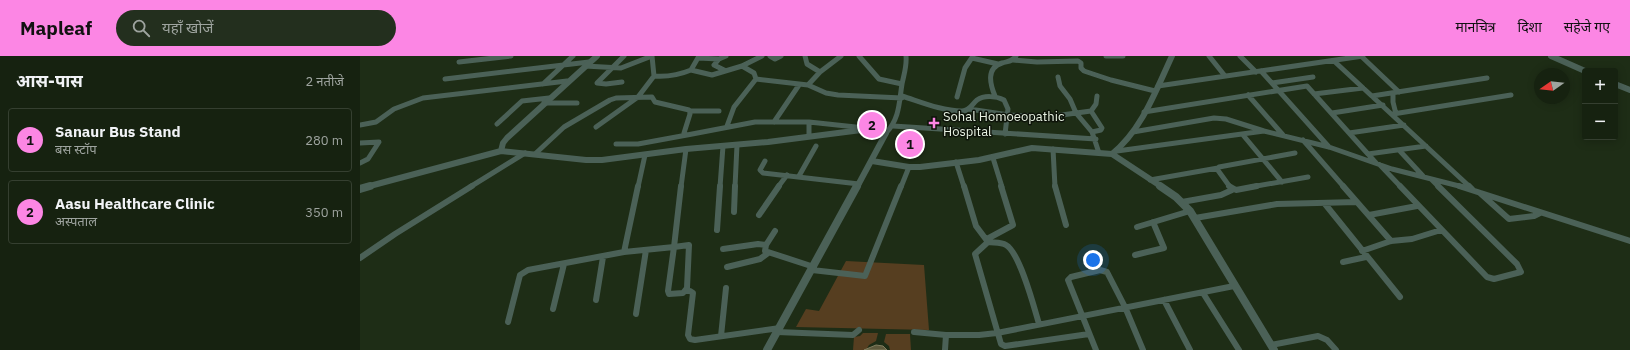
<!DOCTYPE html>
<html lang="hi">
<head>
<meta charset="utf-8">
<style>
	:root { --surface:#162210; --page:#232f1e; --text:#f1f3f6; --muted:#9ea49f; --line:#353f30; --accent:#fc86e4 }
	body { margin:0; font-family:"IBM Plex Sans","Noto Sans Devanagari",sans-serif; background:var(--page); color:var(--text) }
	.controls { position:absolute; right:12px; top:12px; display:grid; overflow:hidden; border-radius:4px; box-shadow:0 2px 10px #0003 }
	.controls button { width:36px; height:36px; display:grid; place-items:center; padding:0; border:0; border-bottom:1px solid var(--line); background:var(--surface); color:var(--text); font:20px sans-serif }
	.compass { position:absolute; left:1174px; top:12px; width:36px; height:36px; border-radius:50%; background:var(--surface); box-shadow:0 2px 10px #0003; rotate:256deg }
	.you { position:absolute; left:733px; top:204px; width:14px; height:14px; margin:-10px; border:3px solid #fff; border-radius:50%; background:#1a73e8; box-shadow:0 0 0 6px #1a73e833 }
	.badge { display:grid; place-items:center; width:26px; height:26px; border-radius:50%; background:var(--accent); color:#111; font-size:13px; font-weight:700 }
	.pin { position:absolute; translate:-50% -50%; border:2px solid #fff; box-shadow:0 1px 4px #0006 }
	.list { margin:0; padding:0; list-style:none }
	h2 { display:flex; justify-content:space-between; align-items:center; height:52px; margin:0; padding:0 16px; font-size:17px }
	h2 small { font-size:13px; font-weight:400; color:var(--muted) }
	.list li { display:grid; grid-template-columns:26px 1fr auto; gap:12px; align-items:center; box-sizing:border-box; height:64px; margin:0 8px 8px; padding:0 8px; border:1px solid var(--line); border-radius:4px }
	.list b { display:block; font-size:15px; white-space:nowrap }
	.list p { margin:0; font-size:13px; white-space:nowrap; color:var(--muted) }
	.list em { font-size:13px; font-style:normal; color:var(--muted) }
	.icon { flex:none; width:22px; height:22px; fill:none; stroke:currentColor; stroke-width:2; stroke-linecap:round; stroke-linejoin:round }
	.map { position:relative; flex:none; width:1270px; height:294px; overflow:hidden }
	header { display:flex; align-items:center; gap:24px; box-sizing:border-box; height:56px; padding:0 20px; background:var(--accent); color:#111 }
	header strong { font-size:19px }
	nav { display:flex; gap:22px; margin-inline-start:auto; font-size:14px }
	.search { width:280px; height:36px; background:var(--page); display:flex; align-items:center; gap:10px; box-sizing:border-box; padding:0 14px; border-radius:22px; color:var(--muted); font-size:15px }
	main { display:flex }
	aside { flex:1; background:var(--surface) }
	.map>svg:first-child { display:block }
</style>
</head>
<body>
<header>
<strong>Mapleaf</strong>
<div class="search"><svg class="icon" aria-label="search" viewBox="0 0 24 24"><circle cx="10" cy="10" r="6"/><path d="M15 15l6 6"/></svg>यहाँ खोजें</div>
<nav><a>मानचित्र</a><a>दिशा</a><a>सहेजे गए</a></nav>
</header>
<main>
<aside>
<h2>आस-पास<small>2 नतीजे</small></h2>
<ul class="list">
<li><span class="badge">1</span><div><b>Sanaur Bus Stand</b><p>बस स्टॉप</p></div><em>280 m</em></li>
<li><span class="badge">2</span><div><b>Aasu Healthcare Clinic</b><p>अस्पताल</p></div><em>350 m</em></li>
</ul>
</aside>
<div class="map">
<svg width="1270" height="294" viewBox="0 0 1270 294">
	<rect width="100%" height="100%" fill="#1e2d16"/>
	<path fill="#563e20" d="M486 205 564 209 569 274 436 271 446 253 459 255Z
		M503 277H518L516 285 509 289 506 294H493L494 281 500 280Z
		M526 278H550L551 294H530L529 290 524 286Z"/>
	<path fill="#5e5a3d" stroke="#817e5f" d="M549 80 559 81 552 96 542 94Z
		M516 289 523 290 527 294H504Z"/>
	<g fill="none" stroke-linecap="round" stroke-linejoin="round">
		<path stroke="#4b6157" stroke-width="5" d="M292 0 294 20C307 21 319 19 331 14L339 0
			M366 0 359 3 354 9 366 15
			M410 0 415 3 421 0
			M445 0 447 8 460 16
			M499 0 519 23 542 28
			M746 0H763
			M849 0 865 20
			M880 0 896 16
			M1001 0 1039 36
			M338 2 359 3
			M612 2 638 8
			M653 4 677 6 718 5 721 7V12L724 15 751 24 795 35
			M974 5 1110 131
			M99 6 151 0
			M225 10 261 12 292 0
			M331 14 352 19 382 10 402 0
			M901 15 969 91
			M698 21 700 30 710 43 716 57 732 76 739 97
			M85 23 229 6
			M396 23 448 29 466 37 478 39 542 42
			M262 26 246 28 237 27 264 0
			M912 27 953 21
			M183 28 213 0
			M448 29 460 16 481 0
			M798 30 1003 0
			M1033 37V46L1036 58
			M954 38 1003 32
			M888 39 923 79
			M542 40C561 46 582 55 602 55 610 55 612 48 617 44 624 39 636 40 644 44L648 53 645 78
			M635 40C630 28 626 12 642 7 648 5 652 6 656 0
			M1012 40 1127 22
			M597 41 605 12 613 0
			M184 47H217
			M609 53 649 59 687 61 731 55 742 72 741 74 732 76
			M330 55H359
			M731 55 736 48 737 40
			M784 56 947 30 1016 107
			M972 57 1023 49
			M1033 58 1151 39
			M414 66 439 29
			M137 68 162 45 189 42
			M0 69 16 66 34 53 63 42 207 25
			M367 70 374 51 396 23 394 17 382 10
			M533 70 736 83
			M236 71 278 41 294 20
			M773 76 854 62 866 63 904 75 969 91 1032 113 1103 131
			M526 77C540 62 539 46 542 28 544 18 547 10 546 0
			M989 77 1044 69
			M883 79 922 126
			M449 80V66L505 72
			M943 84 984 131
			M0 87 19 86 8 103 0 107
			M256 88H278L327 79
			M693 93 695 131
			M1039 94 1063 120
			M757 95 904 75
			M175 98 204 71 250 44 256 42 292 41 295 46 329 54 330 58 324 77 327 79 395 66H449
			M1008 98 1066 90
			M633 102 642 131
			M405 105 400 114 403 117 499 128
			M596 106 604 131
			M1020 109 1041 131
			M439 120 456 90
			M1071 123 1079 131
			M790 124 858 112
			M110 131 165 97
			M278 131 285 99
			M321 131 326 93
			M360 131 363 90
			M375 131 377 89
			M418 131 427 119
			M541 131 549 111
			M870 131 857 113 859 111 935 97
			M891 131 948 121"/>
		<path stroke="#4b6157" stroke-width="6" d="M604 130 616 170 628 186 615 198 641 288 645 290 729 278
			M695 130 706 169
			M869 130 876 134 897 130
			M983 130 1031 185
			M1040 130 1127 221 1134 223 1161 216 1157 208 1078 130
			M1099 130 1270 185
			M1109 130 1112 133
			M1120 137 1149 163 1174 160 1180 157
			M822 146 861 139 872 134
			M965 148 1040 241
			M374 156 375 130
			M399 159 419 130
			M1009 159 1057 150
			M835 162 917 148 997 146
			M777 171 830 155
			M357 174 360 130
			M415 175 406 189 405 195 454 211
			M627 183 653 169 641 130
			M628 186C634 187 641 186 646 189 660 197 674 251 679 268
			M329 189 327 232 323 237 309 238 308 235 314 191Z
			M314 191 321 130
			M363 193 398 188 406 189
			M1002 195 1031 185 1052 183 1081 174
			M264 196 278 130
			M775 199 804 192 793 166
			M0 202 35 178 112 130
			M983 206 1006 201
			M367 211 400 203 408 197
			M452 214 505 220 541 130
			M325 235H330L333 237 328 279 330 283 335 284 420 272
			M843 237 879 294
			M236 244 243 201
			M804 244 830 294
			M193 253 204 208
			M276 258 286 194
			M148 266 160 219 168 214 264 196 314 191
			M417 276 493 279 499 274
			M554 276 586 279 585 294
			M586 279H619L637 277 874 230
			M361 280 366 232
			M911 289 958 280 967 284 976 294
			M736 294 708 224 711 221 740 214 747 216 765 251 783 294"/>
		<path stroke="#4b6157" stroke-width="6" d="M1191 0 1225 15
			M1255 28 1270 34
			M141 95 143 87 147 82 237 0
			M752 98 802 131
			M512 105 549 111H560L619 104 672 92 752 98C782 74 796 34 812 0
			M6 131 141 95 226 104H242L326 93 408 86 509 73 526 77 497 131"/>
		<path stroke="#4b6157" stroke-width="8" d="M800 130 816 141 830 155 914 294
			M0 133 10 130
			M407 294 497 130"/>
	</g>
	<path fill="#fc86e4" stroke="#0d1309" stroke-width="1.5" d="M572 61h4v4h4v4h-4v4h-4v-4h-4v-4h4z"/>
	<g text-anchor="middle" stroke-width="3" stroke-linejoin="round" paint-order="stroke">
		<g font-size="13" fill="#e8f2e3" stroke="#0d1309" text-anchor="start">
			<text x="583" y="65">Sohal Homoeopathic<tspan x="583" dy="15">Hospital</tspan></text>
		</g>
	</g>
</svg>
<div class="controls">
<button>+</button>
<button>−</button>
</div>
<svg class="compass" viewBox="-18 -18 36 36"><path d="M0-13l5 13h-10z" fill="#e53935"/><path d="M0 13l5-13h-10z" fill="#9ea49f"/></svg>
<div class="you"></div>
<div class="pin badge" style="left:550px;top:88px">1</div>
<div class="pin badge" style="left:512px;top:69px">2</div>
</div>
</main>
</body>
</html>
